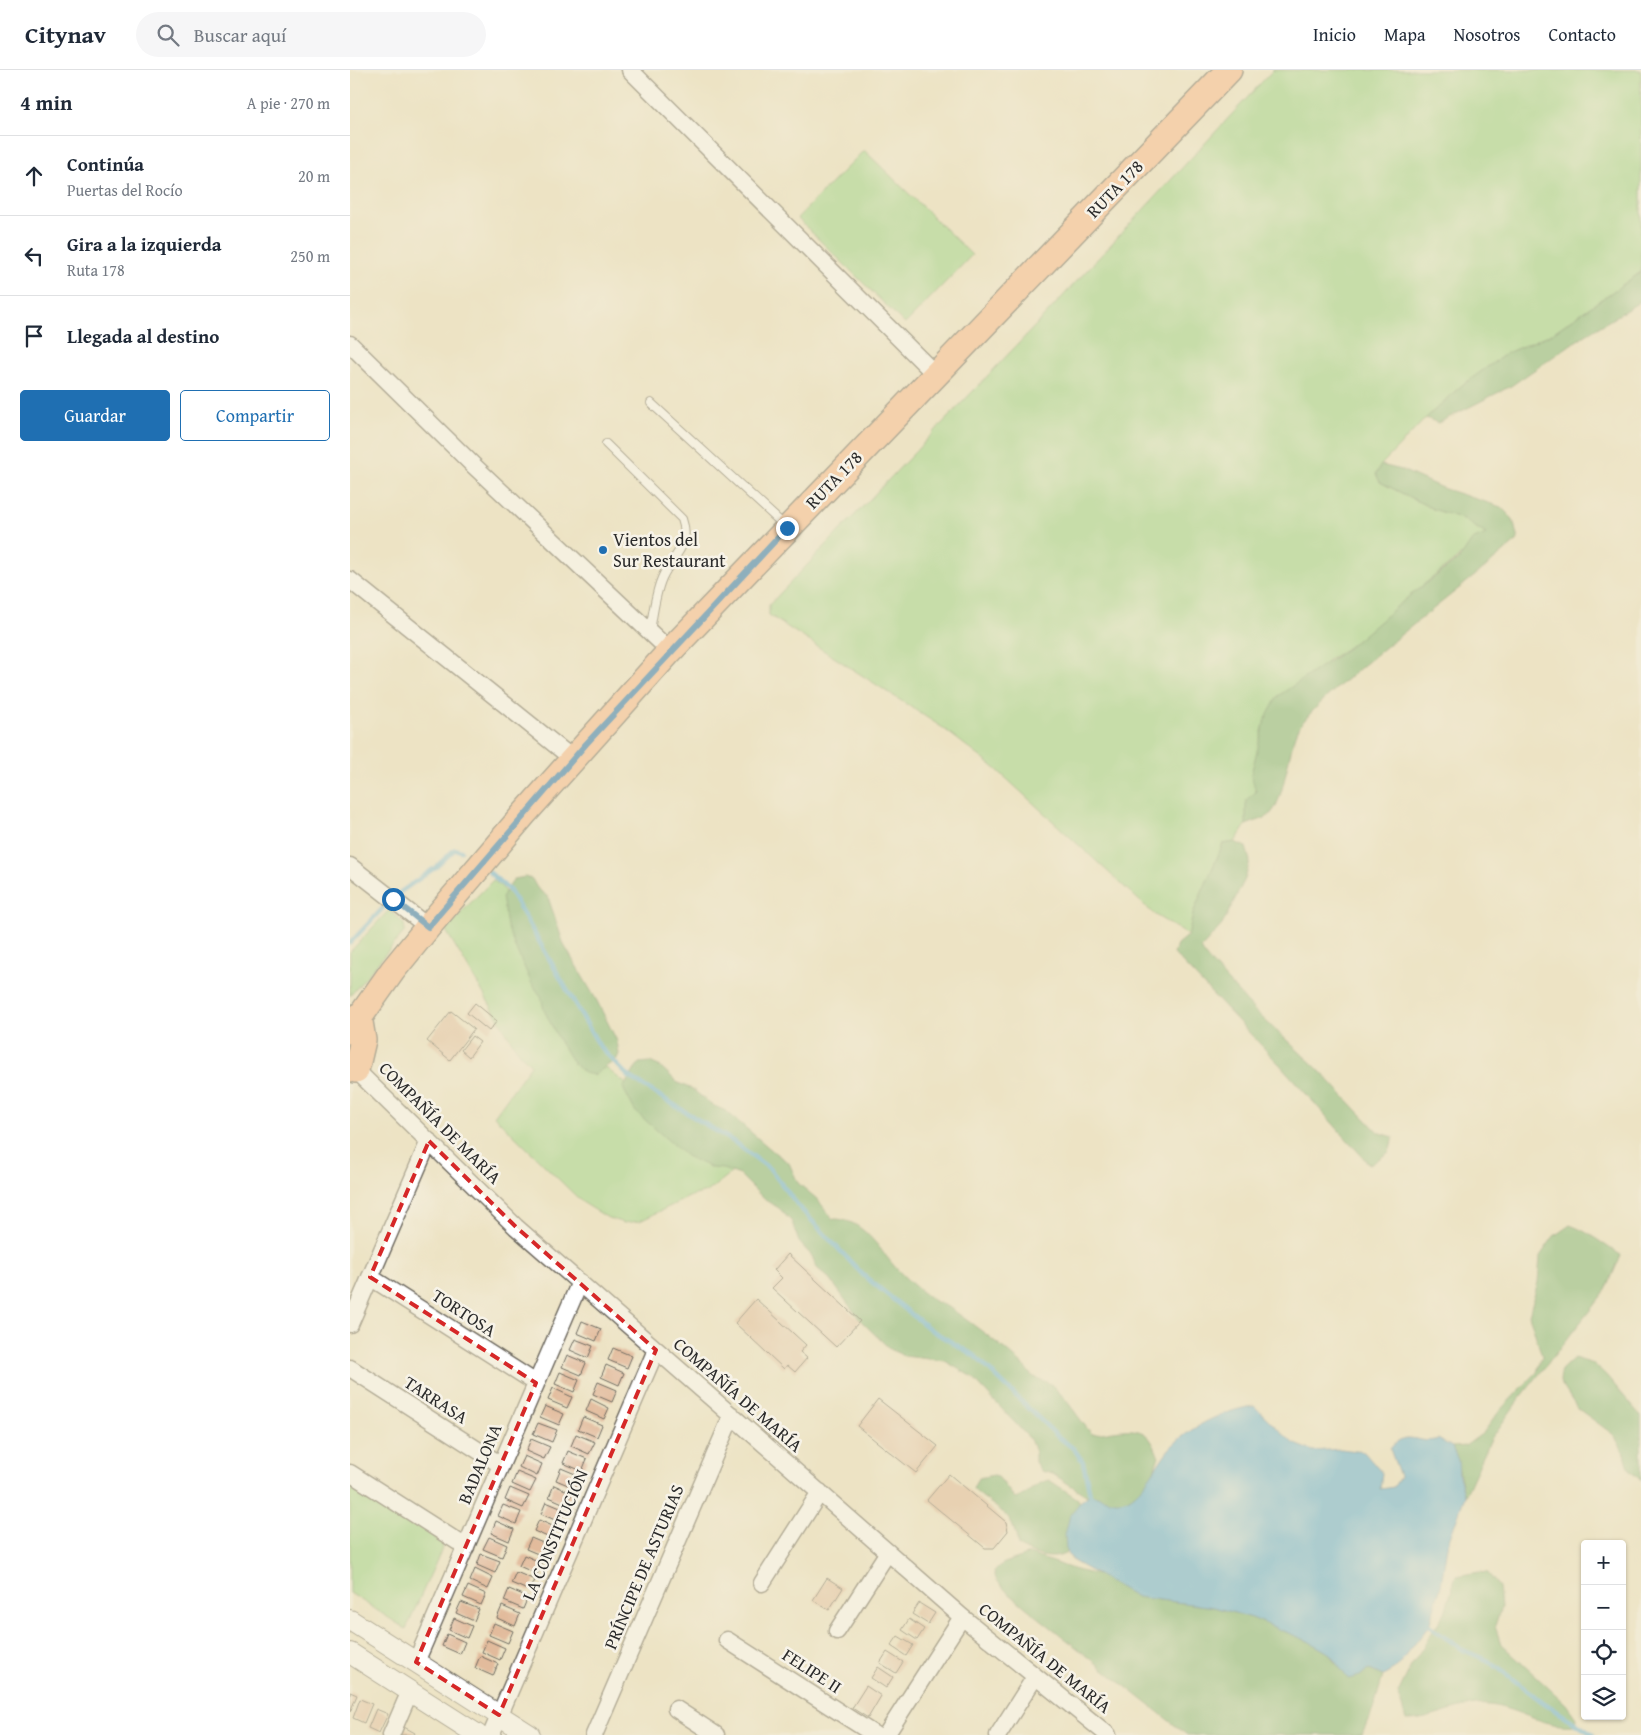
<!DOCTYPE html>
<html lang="es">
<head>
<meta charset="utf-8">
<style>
	:root { --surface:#fff; --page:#f6f6f7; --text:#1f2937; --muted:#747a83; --line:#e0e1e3; --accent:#1f6fb2 }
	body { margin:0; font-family:"Gentium Book Plus",serif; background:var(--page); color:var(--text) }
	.controls { position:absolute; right:15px; bottom:15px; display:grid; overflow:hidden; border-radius:5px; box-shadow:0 1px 4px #0004 }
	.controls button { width:45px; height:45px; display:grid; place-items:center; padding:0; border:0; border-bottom:1px solid var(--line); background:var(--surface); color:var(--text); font:25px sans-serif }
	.stop { position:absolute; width:15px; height:15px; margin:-11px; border:4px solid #1f6fb2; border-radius:50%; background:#fff }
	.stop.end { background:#1f6fb2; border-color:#fff; box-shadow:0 1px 5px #0008 }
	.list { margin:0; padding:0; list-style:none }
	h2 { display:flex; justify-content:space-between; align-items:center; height:65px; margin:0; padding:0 20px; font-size:21px }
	h2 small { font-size:16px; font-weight:400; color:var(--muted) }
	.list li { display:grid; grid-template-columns:32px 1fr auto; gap:15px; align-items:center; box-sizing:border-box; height:80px; padding:0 20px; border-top:1px solid var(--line) }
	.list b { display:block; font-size:19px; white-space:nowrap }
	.list p { margin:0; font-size:16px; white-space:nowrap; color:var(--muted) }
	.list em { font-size:16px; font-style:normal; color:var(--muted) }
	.actions { display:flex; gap:10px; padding:15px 20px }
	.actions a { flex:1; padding:11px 0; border:1px solid var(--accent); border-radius:5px; text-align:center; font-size:18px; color:var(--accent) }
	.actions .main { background:var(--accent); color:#fff }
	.icon { flex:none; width:28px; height:28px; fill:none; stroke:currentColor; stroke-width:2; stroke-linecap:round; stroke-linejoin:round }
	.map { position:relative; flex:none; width:1291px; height:1665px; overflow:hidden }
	header { display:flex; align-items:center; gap:30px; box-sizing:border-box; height:70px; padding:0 25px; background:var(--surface); border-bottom:1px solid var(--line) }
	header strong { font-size:24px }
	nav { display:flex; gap:28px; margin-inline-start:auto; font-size:18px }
	.search { width:350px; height:45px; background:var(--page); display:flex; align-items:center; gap:12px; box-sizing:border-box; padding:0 18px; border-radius:28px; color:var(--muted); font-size:19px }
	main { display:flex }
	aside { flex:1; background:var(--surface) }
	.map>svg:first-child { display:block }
</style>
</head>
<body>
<header>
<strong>Citynav</strong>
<div class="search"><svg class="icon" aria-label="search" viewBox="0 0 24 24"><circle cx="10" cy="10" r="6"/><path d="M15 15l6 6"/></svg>Buscar aquí</div>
<nav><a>Inicio</a><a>Mapa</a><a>Nosotros</a><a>Contacto</a></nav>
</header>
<main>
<aside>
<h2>4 min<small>A pie · 270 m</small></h2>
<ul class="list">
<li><svg class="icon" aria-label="ahead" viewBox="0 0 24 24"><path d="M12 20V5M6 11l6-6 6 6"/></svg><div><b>Continúa</b><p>Puertas del Rocío</p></div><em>20 m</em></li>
<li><svg class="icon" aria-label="left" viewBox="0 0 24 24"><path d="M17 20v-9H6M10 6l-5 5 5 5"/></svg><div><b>Gira a la izquierda</b><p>Ruta 178</p></div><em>250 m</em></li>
<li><svg class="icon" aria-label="arrive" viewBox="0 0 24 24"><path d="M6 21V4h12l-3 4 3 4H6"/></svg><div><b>Llegada al destino</b></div></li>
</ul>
<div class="actions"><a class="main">Guardar</a><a>Compartir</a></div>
</aside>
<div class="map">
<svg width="1291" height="1665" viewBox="0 0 1291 1665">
	<rect width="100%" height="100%" fill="#f7f3e8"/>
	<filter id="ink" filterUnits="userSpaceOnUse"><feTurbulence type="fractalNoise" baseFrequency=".02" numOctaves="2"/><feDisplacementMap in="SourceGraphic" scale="10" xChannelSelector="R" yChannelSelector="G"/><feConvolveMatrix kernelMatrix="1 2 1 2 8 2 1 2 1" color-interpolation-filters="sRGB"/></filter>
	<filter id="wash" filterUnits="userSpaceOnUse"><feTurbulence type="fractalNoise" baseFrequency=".0096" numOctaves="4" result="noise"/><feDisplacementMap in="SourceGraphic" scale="20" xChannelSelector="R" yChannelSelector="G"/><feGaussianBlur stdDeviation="1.12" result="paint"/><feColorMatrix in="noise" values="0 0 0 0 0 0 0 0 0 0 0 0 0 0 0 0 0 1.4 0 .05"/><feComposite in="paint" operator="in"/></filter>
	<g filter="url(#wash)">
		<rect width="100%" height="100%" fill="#ede3c4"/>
		<path fill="#9ad588" stroke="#62805a" d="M923 0H1291V202L1201 264 1157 283 1111 316 1076 348 1031 395 1027 404 1030 412 1083 439 1113 449 1136 464C1111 487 1083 506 1056 529 1031 550 1007 574 978 590L906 722 896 755 885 772 873 774 844 841 838 865 805 845 646 699 593 658 419 545V535L687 254Z
			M514 80 622 185 555 254 447 148Z
			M143 810 152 817 256 998 298 1031 395 1092 357 1122 341 1126 290 1151 274 1153 258 1148 232 1132 144 1046 181 995 167 980 95 859Z
			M39 840 54 854 55 861 0 926V882Z
			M0 1412 95 1472 56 1559 0 1523Z"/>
		<path fill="#7bb674" stroke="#537050" d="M1291 202V231L1223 273 1161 316 1088 353 1076 348 1111 316 1157 283 1201 264Z
			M1031 395 1052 400 1092 418 1151 437 1163 449 1168 470C1118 513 1065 552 1014 595 993 613 971 630 953 652 936 672 937 734 917 747 911 750 903 752 896 755V730L906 722 901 704 915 650 928 626 997 579 1058 527 1110 488 1122 470 1136 464 1113 449 1083 439 1030 412 1026 404Z
			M885 772 896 777 900 791 895 809 872 855 851 878 855 886 905 941 967 998 1028 1062 1043 1067 1039 1082 1020 1095 931 996 824 884 827 874 838 865 844 841 873 774Z
			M175 807 182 809 187 818 198 827 214 875 247 931 267 971 269 984 267 989 244 1005 234 1003 223 993 210 972 194 940 191 926 182 914 165 877 157 856 152 827 164 809Z
			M300 992 311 997 328 1013 342 1019 362 1035 376 1041 424 1082 439 1093 448 1113 467 1129 483 1149C513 1148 528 1178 546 1198 555 1208 571 1222 583 1230 588 1234 595 1235 600 1238 624 1255 650 1274 672 1294 676 1297 678 1302 681 1305 687 1310 696 1310 702 1315 719 1331 728 1348 742 1364 761 1363 791 1351 802 1372 805 1376 806 1382 809 1386L799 1415 784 1439 742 1429 703 1404 691 1401 685 1392V1382L680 1369 622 1307 595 1291 554 1286 540 1279 510 1250 480 1209 467 1198 462 1186 449 1172 442 1152 429 1138 415 1130 390 1105 373 1099 362 1098 336 1086 285 1041 273 1018 289 993Z
			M1220 1155C1240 1162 1253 1175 1271 1185L1256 1220 1168 1331 1141 1369 1115 1426C1110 1410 1109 1393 1102 1377L1115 1376 1133 1363 1151 1339 1187 1302 1192 1286 1179 1245 1188 1212 1190 1186 1204 1166Z
			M1224 1288 1244 1294 1256 1305 1291 1346V1410L1281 1402 1274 1383 1264 1365 1227 1338 1210 1312 1211 1300Z
			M644 1405 651 1410 665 1429C678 1425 685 1413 699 1410L728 1429 736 1444C732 1453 726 1474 720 1480 706 1494 681 1484 668 1476 663 1439 646 1441 623 1419L628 1408Z
			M679 1484 726 1500 752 1506 787 1527 864 1537 902 1548 958 1571 979 1583 985 1593 1010 1606 1018 1599 1033 1606 1024 1637 1012 1665H837L679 1540 656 1521 646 1509 644 1502 652 1494Z
			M1129 1502 1138 1503 1149 1517 1151 1537 1145 1556 1151 1574 1216 1634 1226 1648 1225 1655C1194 1659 1168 1638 1139 1635 1110 1632 1084 1651 1056 1650L1048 1623 1061 1596 1095 1542 1106 1506Z"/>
		<path fill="#5fb0da" stroke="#456e82" d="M904 1336 943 1373 963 1381 991 1379 1014 1382 1032 1403 1030 1419 1044 1417 1050 1406 1040 1379C1057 1357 1067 1376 1088 1369L1102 1377 1108 1390 1109 1406 1115 1426 1097 1476 1091 1515 1079 1556 1045 1599 1033 1606 1018 1599 1010 1606 998 1609 979 1583 958 1571 902 1548 864 1537 787 1527 723 1491 716 1479 715 1465 720 1445 731 1431 740 1424C749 1426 761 1432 770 1431 791 1430 808 1390 822 1376 843 1355 875 1340 904 1336Z"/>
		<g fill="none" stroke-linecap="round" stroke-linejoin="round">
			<path stroke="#5fb0da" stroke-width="4.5" d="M139 802 160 821 250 977 279 1007 384 1072 420 1099 450 1138 513 1205 581 1260 625 1286 706 1365 724 1379 733 1392 740 1424
				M49 823 86 797 105 779 111 781
				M0 873 34 837
				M1079 1556 1113 1580 1139 1591 1190 1630 1243 1665"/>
		</g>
		<g id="blocks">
			<path fill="#e2bb9c" d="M125 933 147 951 139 961 117 943Z
				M101 941 124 959 100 990 77 971Z
				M122 966 130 972 119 987 111 980Z
				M438 1184 510 1251 486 1277 422 1218 432 1208 424 1200Z
				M406 1229 456 1275 450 1282 457 1288 445 1302 437 1295 434 1299 385 1253Z
				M232 1251 251 1259 246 1271 227 1263Z
				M225 1269 243 1276 238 1288 220 1280Z
				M263 1278 282 1286 277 1298 258 1290Z
				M217 1285 236 1293 231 1305 212 1297Z
				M256 1295 274 1303 269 1315 251 1307Z
				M210 1302 229 1310 224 1322 205 1314Z
				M248 1312 267 1320 262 1332 243 1324Z
				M203 1318 222 1327 217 1338 198 1330Z
				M241 1329 259 1338 254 1349 236 1341Z
				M528 1329 588 1376 566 1403 507 1356Z
				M195 1336 214 1344 209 1355 190 1347Z
				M233 1347 252 1355 247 1367 228 1359Z
				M188 1353 207 1360 202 1372 183 1364Z
				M226 1364 245 1372 239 1384 221 1376Z
				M181 1369 200 1377 194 1389 176 1381Z
				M218 1381 237 1389 232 1401 213 1393Z
				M174 1386 192 1394 187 1406 169 1397Z
				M211 1398 230 1406 225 1418 206 1410Z
				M167 1402 186 1410 180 1422 162 1414Z
				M599 1404 656 1452 658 1461 644 1478H635L577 1430Z
				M204 1415 222 1423 217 1435 199 1427Z
				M160 1418 179 1426 173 1438 155 1430Z
				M196 1432 215 1440 210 1452 191 1444Z
				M153 1435 171 1442 166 1454 148 1446Z
				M189 1450 207 1458 202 1469 184 1461Z
				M146 1451 164 1459 159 1471 141 1463Z
				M139 1467 157 1475 152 1487 133 1479Z
				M181 1468 200 1476 195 1487 176 1479Z
				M131 1484 150 1491 145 1503 127 1495Z
				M174 1485 192 1493 187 1504 169 1496Z
				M125 1499 143 1508 138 1519 120 1511Z
				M166 1502 185 1510 180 1521 161 1513Z
				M477 1508 493 1518 479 1540 463 1530Z
				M118 1516 136 1524 131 1535 113 1527Z
				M159 1519 178 1527 173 1539 154 1531Z
				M111 1532 129 1539 124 1551 106 1543Z
				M569 1533 585 1543 578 1554 562 1544Z
				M152 1536 170 1544 165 1556 147 1548Z
				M104 1548 122 1556 117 1568 99 1560Z
				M559 1549 574 1559 567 1570 552 1560Z
				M144 1553 163 1561 158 1573 139 1565Z
				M97 1564 115 1572 110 1584 92 1576Z
				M548 1566 563 1575 556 1586 541 1576Z
				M137 1570 155 1578 150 1590 132 1582Z
				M537 1582 553 1592 546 1603 530 1593Z
				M130 1586 148 1594 143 1606 125 1598Z
				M528 1597 543 1607 536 1618 521 1608Z
				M516 1616 531 1626 518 1648 502 1638Z
				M0 1622 7 1625 0 1642Z
				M10 1629 22 1634 14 1653 3 1648Z
				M26 1639 38 1644 29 1663 18 1658Z
				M54 1657 65 1663 64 1665H50Z"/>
		</g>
	</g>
	<g filter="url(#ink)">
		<use href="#blocks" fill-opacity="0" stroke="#6f6b61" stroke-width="1"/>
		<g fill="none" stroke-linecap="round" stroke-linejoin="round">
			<defs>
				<path id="service" d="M301 333 436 457
					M256 374 332 449C342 477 322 485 312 508 305 524 303 544 300 561"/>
				<path id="minor" d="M280 0 586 305
					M0 274 122 394 320 581
					M0 510 223 689
					M0 796 78 857
					M6 1000 166 1157 612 1547 758 1665
					M20 1207 186 1313
					M0 1254 79 1071
					M0 1298 151 1395
					M0 1403 116 1477
					M412 1513 470 1422
					M487 1561 538 1482
					M377 1570 525 1665
					M66 1592 230 1212
					M326 1639 366 1665
					M41 1665 60 1621
					M141 1665 306 1280
					M244 1665 382 1345
					M536 1665 612 1547
					M648 1665 685 1607"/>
				<path id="tertiary" d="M0 1550 180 1665
					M0 1583 128 1665"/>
				<path id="primary" d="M0 961 43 900 78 857 174 744 320 581 879 0
					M6 1000 13 970 9 946"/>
			</defs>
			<use href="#service" stroke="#6f6b61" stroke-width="10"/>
			<use href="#minor" stroke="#6f6b61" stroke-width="19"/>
			<use href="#tertiary" stroke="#6f6b61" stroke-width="22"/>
			<use href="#primary" stroke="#6f6b61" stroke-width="28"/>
			<use href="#service" stroke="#fff" stroke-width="8"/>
			<use href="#minor" stroke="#fff" stroke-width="16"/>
			<use href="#tertiary" stroke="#fff" stroke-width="20"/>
			<use href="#primary" stroke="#fcba8e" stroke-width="25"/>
		</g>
	</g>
	<g fill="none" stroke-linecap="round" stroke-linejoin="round" filter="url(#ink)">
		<path stroke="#1f6fb2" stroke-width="6" d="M43 829 78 857 236 674 437 458"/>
	</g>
	<path d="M0 0H1291V1665H0ZM79 1071 166 1157 306 1280 149 1645 66 1592 186 1313 20 1207Z" fill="#ede3c4" fill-opacity=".55" fill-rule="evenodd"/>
	<path fill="none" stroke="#d62828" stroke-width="4" stroke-dasharray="10 6" stroke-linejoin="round" d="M79 1071 166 1157 306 1280 149 1645 66 1592 186 1313 20 1207Z"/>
	<circle fill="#1f6fb2" stroke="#f7f3e8" stroke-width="2" cx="253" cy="480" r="5"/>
	<g text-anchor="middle" stroke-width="5" stroke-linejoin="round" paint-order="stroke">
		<g font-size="18" fill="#2b2b2b" stroke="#f7f3e8">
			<text transform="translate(765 119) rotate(-46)" y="6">RUTA 178</text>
			<text transform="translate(484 410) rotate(-46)" y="6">RUTA 178</text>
			<text transform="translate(90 1053) rotate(45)" y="6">COMPAÑÍA DE MARÍA</text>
			<text transform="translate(114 1243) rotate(33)" y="6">TORTOSA</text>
			<text transform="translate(388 1325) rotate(41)" y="6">COMPAÑÍA DE MARÍA</text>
			<text transform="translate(86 1330) rotate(33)" y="6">TARRASA</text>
			<text transform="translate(130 1394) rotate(-67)" y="6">BADALONA</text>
			<text transform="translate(205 1465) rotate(-67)" y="6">LA CONSTITUCIÓN</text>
			<text transform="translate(294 1497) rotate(-67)" y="6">PRÍNCIPE DE ASTURIAS</text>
			<text transform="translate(695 1588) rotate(39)" y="6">COMPAÑÍA DE MARÍA</text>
			<text transform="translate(462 1601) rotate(33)" y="6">FELIPE II</text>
		</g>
		<g font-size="18" fill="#2b2b2b" stroke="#f7f3e8" text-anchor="start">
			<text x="263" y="476">Vientos del<tspan x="263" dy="21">Sur Restaurant</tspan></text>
		</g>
	</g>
</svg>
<div class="controls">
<button>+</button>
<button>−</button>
<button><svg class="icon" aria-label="locate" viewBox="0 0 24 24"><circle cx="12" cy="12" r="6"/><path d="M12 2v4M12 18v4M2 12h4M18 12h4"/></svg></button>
<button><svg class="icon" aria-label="layers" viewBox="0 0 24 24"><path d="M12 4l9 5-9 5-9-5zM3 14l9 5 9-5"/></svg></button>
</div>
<div class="stop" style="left:43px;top:829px"></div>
<div class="stop end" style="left:437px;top:458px"></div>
</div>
</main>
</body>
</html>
